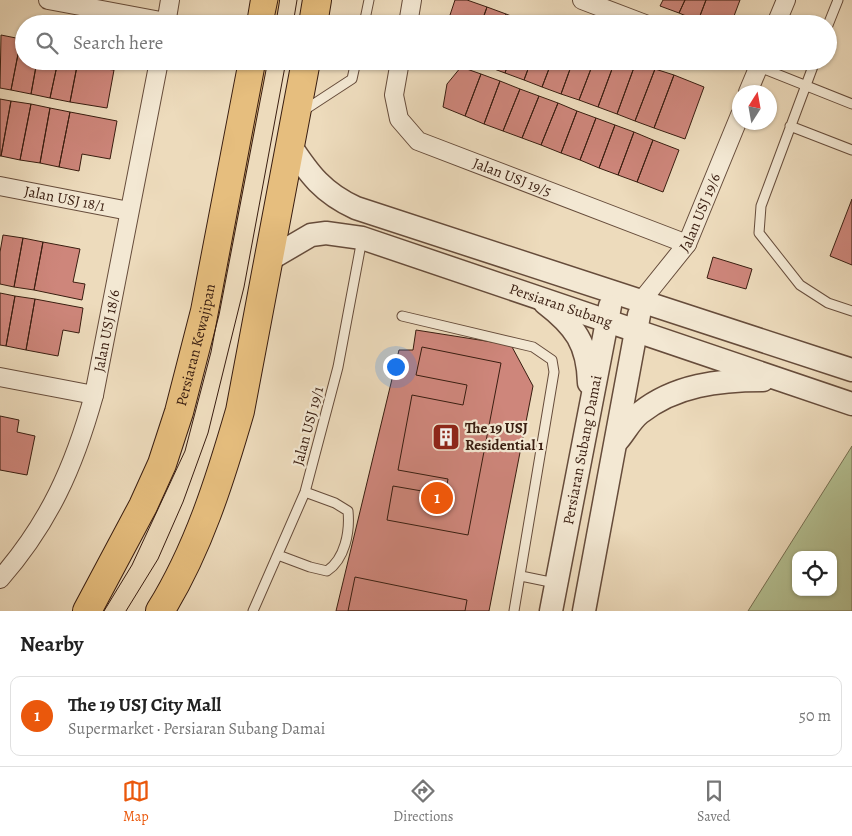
<!DOCTYPE html>
<html lang="en">
<head>
<meta charset="utf-8">
<style>
	:root { --surface:#fff; --page:#f6f6f6; --text:#222; --muted:#767676; --line:#e0e0e0; --accent:#ea580c }
	body { margin:0; font-family:Alegreya,serif; background:var(--page); color:var(--text) }
	.controls { position:absolute; right:15px; bottom:15px; display:grid; overflow:hidden; border-radius:10px; box-shadow:0 1px 4px #0004 }
	.controls button { width:45px; height:45px; display:grid; place-items:center; padding:0; border:0; border-bottom:1px solid var(--line); background:var(--surface); color:var(--text); font:25px sans-serif }
	.compass { position:absolute; left:732px; top:85px; width:45px; height:45px; border-radius:50%; background:var(--surface); box-shadow:0 1px 4px #0004; rotate:11deg }
	.you { position:absolute; left:395px; top:366px; width:18px; height:18px; margin:-12px; border:4px solid #fff; border-radius:50%; background:#1a73e8; box-shadow:0 0 0 8px #1a73e833 }
	.badge { display:grid; place-items:center; width:32px; height:32px; border-radius:50%; background:var(--accent); color:#fff; font-size:16px; font-weight:700 }
	.pin { position:absolute; translate:-50% -50%; border:2px solid #fff; box-shadow:0 1px 5px #0006 }
	.list { margin:0; padding:0; list-style:none }
	h2 { display:flex; justify-content:space-between; align-items:center; height:65px; margin:0; padding:0 20px; font-size:21px }
	h2 small { font-size:16px; font-weight:400; color:var(--muted) }
	.list li { display:grid; grid-template-columns:32px 1fr auto; gap:15px; align-items:center; box-sizing:border-box; height:80px; margin:0 10px 10px; padding:0 10px; border:1px solid var(--line); border-radius:10px }
	.list b { display:block; font-size:19px; white-space:nowrap }
	.list p { margin:0; font-size:16px; white-space:nowrap; color:var(--muted) }
	.list em { font-size:16px; font-style:normal; color:var(--muted) }
	.icon { flex:none; width:28px; height:28px; fill:none; stroke:currentColor; stroke-width:2; stroke-linecap:round; stroke-linejoin:round }
	.map { position:relative; flex:none; width:852px; height:611px; overflow:hidden }
	.search { position:absolute; background:var(--surface); box-shadow:0 1px 4px #0004; left:15px; right:15px; top:15px; height:55px; display:flex; align-items:center; gap:12px; box-sizing:border-box; padding:0 18px; border-radius:28px; color:var(--muted); font-size:19px }
	.sheet { height:155px; background:var(--surface) }
	nav { display:flex; justify-content:space-around; align-items:center; box-sizing:border-box; height:70px; border-top:1px solid var(--line); background:var(--surface); font-size:14px; color:var(--muted) }
	nav a { display:grid; justify-items:center; gap:2px }
	nav .on { color:var(--accent) }
	.map>svg:first-child { display:block }
</style>
</head>
<body>
<div class="map">
<svg width="852" height="611" viewBox="0 0 852 611">
	<rect width="100%" height="100%" fill="#eddbbc"/>
	<filter id="stains"><feTurbulence type="fractalNoise" baseFrequency=".004" numOctaves="4"/><feColorMatrix values="0 0 0 0 .2 0 0 0 0 .09 0 0 0 0 .02 0 0 0 .5 -.17"/></filter>
	<radialGradient id="worn" r=".72"><stop offset=".6" stop-color="#630" stop-opacity="0"/><stop offset="1" stop-color="#630" stop-opacity=".3"/></radialGradient>
	<path fill="#b4c193" stroke="#766f52" fill-rule="evenodd" d="M852 446V611H748ZM796 555H833V592H796Z"/>
	<path fill="#ce867b" stroke="#391d10" d="M455 0H467L487 7 481 24H447Z
		M663 0H685L679 13 660 6Z
		M685 0H706L698 21 679 13Z
		M706 0H740L731 24H706L698 21Z
		M487 7 506 14 502 24H481Z
		M506 14 524 21 523 24H502Z
		M1 35 21 39 11 90 0 88Z
		M21 39 24 40V61H37L31 94 11 90Z
		M37 61H58L50 98 31 94Z
		M58 61H78L70 102 50 98Z
		M78 61H107L105 69 114 70 107 108 70 102Z
		M488 61H509L505 73 486 66Z
		M509 61H531L524 80 505 73Z
		M531 61H552L542 87 524 80Z
		M552 61H573L561 94 542 87Z
		M573 61H594L579 100 561 94Z
		M594 61H615L598 107 579 100Z
		M615 61 636 62 617 114 598 107Z
		M636 62 655 69 635 121 617 114Z
		M461 67 481 74 465 116 443 107 447 84Z
		M655 69 674 75 654 128 635 121Z
		M481 74 500 81 484 124 465 116Z
		M674 75 704 87 685 139 654 128Z
		M500 81 520 89 503 131 484 124Z
		M520 89 539 96 522 138 503 131Z
		M539 96 558 103 541 145 522 138Z
		M0 99 11 101 1 156H0Z
		M11 101 31 104 20 160 1 156Z
		M558 103 577 111 561 153 541 145Z
		M31 104 50 108 40 163 20 160Z
		M50 108 70 112 59 167 40 163Z
		M577 111 596 118 580 160 561 153Z
		M70 112 117 121 110 159 82 154 79 171 59 167Z
		M596 118 615 125 599 168 580 160Z
		M615 125 634 132 618 175 599 168Z
		M634 132 653 140 637 182 618 175Z
		M653 140 679 150 663 192 637 182Z
		M852 199V265L830 256Z
		M3 235 23 238 14 287 0 284V252Z
		M23 238 43 242 34 290 14 287Z
		M43 242 80 249 73 282 85 284 82 300 34 290Z
		M713 257 752 269 746 289 707 278Z
		M0 293 15 296 6 346 0 345Z
		M15 296 35 299 26 350 6 346Z
		M35 299 83 308 79 333 63 330 58 356 26 350Z
		M416 330 511 345 533 386 489 611H336L399 350H413Z
		M422 347 501 363 468 535 387 520 393 486 445 495 448 479 398 470 412 395 463 405 467 385 416 375Z
		M0 416 19 420 17 432 35 436 27 475 0 470Z
		M355 577 467 600 465 611H348Z"/>
	<g fill="none" stroke-linecap="round" stroke-linejoin="round">
		<defs>
			<path id="service" d="M364 24 369 0
				M828 25 838 0
				M815 61 761 206 759 233 800 285 828 303 852 311
				M759 67 852 104
				M303 111 352 79 356 61
				M790 126 852 150
				M402 316 533 347 552 360 554 372 514 611
				M278 555 310 567 327 571C345 559 350 532 348 511L335 503 305 492
				M521 576 555 583
				M253 611 305 492 338 367 362 239"/>
			<g id="minor">
				<path d="M48 0 166 22"/>
				<path d="M582 0 645 24"/>
				<path d="M166 24 170 0"/>
				<path d="M408 24 412 0"/>
				<path d="M776 24 786 0"/>
				<path id="s1" d="M400 61 394 95 399 119 418 141 687 244"/>
				<path d="M748 92 761 61"/>
				<path id="s2" d="M0 186 129 211"/>
				<path id="s3" d="M642 300 687 244 740 115"/>
				<path d="M0 377 94 395"/>
				<path id="s4" d="M0 579C49 523 74 467 94 395L159 61"/>
			</g>
			<g id="tertiary">
				<path d="M290 145C309 174 323 193 356 208L852 370"/>
				<path id="s5" d="M270 259 311 235 326 233 362 238 852 404"/>
				<path d="M545 303C575 326 588 344 589 383"/>
				<path d="M618 440C625 432 631 420 640 413 675 385 719 380 763 380"/>
				<path id="s6" d="M551 611 610 306"/>
				<path d="M584 611 639 315"/>
			</g>
			<g id="primary">
				<path d="M261 24 265 0"/>
				<path d="M313 24 317 0"/>
				<path id="s7" d="M87 611 143 506 162 464 179 412 205 311 253 61"/>
				<path d="M160 611C198 550 220 480 240 411L306 61"/>
			</g>
		</defs>
		<use href="#service" stroke="#664c3b" stroke-width="11"/>
		<use href="#minor" stroke="#664c3b" stroke-width="20"/>
		<use href="#tertiary" stroke="#664c3b" stroke-width="25"/>
		<use href="#primary" stroke="#391d10" stroke-width="30"/>
		<use href="#service" stroke="#f3e8d3" stroke-width="9"/>
		<use href="#minor" stroke="#f3e8d3" stroke-width="18"/>
		<use href="#tertiary" stroke="#f3e8d3" stroke-width="22"/>
		<use href="#primary" stroke="#e6be7e" stroke-width="28"/>
		<path stroke="#391d10" stroke-width="1" d="M273 24 278 0
			M293 24 297 0
			M104 611 132 565 185 451 211 352 266 61
			M126 611 158 559 183 502 208 433 244 287 286 61"/>
	</g>
	<defs>
		<symbol id="building-square" viewBox="-11 -11 22 22"><rect x="-9" y="-9" width="18" height="18" rx="4" fill="#8f2418" stroke="#f3e8d3"/><path d="M-4-6H4V6H1V3H-1V6H-4ZM-2.5-4.3h1.7v1.8h-1.7ZM.8-4.3h1.7v1.8H.8ZM-2.5-1h1.7V.8h-1.7ZM.8-1h1.7V.8H.8Z" fill="#fff"/></symbol>
	</defs>
	<g fill-rule="evenodd">
		<use href="#building-square" x="430" y="421" width="32" height="32"/>
	</g>
	<g text-anchor="middle" stroke-width="4.5" stroke-linejoin="round" paint-order="stroke">
		<g font-size="15" fill="#391d10" stroke="#f3e8d3">
			<text dy="5" stroke="none"><textPath href="#s1" startOffset="189">Jalan USJ 19/5</textPath></text>
			<text dy="5" stroke="none"><textPath href="#s2" startOffset="66">Jalan USJ 18/1</textPath></text>
			<text dy="5" stroke="none"><textPath href="#s3" startOffset="106">Jalan USJ 19/6</textPath></text>
			<text dy="5" stroke="none"><textPath href="#s5" startOffset="309">Persiaran Subang</textPath></text>
			<text dy="5" stroke="none"><textPath href="#s4" startOffset="274">Jalan USJ 18/6</textPath></text>
			<text dy="5" stroke="none"><textPath href="#s7" startOffset="289">Persiaran Kewajipan</textPath></text>
			<text transform="translate(308 426) rotate(-75)" y="5">Jalan USJ 19/1</text>
			<text dy="5" stroke="none"><textPath href="#s6" startOffset="164">Persiaran Subang Damai</textPath></text>
		</g>
		<g font-size="15" font-weight="bold" fill="#391d10" stroke="#f3e8d3" text-anchor="start">
			<text x="465" y="433">The 19 USJ<tspan x="465" dy="17">Residential 1</tspan></text>
		</g>
	</g>
	<rect width="100%" height="100%" filter="url(#stains)"/>
	<rect width="100%" height="100%" fill="url(#worn)"/>
</svg>
<div class="controls">
<button><svg class="icon" aria-label="locate" viewBox="0 0 24 24"><circle cx="12" cy="12" r="6"/><path d="M12 2v4M12 18v4M2 12h4M18 12h4"/></svg></button>
</div>
<svg class="compass" viewBox="-18 -18 36 36"><path d="M0-13l5 13h-10z" fill="#e53935"/><path d="M0 13l5-13h-10z" fill="#767676"/></svg>
<div class="you"></div>
<div class="pin badge" style="left:437px;top:498px">1</div>
<div class="search"><svg class="icon" aria-label="search" viewBox="0 0 24 24"><circle cx="10" cy="10" r="6"/><path d="M15 15l6 6"/></svg>Search here</div>
</div>
<section class="sheet">
<h2>Nearby<small></small></h2>
<ul class="list">
<li><span class="badge">1</span><div><b>The 19 USJ City Mall</b><p>Supermarket · Persiaran Subang Damai</p></div><em>50 m</em></li>
</ul>
</section>
<nav>
<a class="on"><svg class="icon" aria-label="map" viewBox="0 0 24 24"><path d="M3 6l6-2 6 2 6-2v14l-6 2-6-2-6 2zM9 4v14M15 6v14"/></svg>Map</a>
<a><svg class="icon" aria-label="directions" viewBox="0 0 24 24"><path d="M12 3l9 9-9 9-9-9zM9 14v-3h6M13 9l2 2-2 2"/></svg>Directions</a>
<a><svg class="icon" aria-label="saved" viewBox="0 0 24 24"><path d="M7 4h10v16l-5-4-5 4z"/></svg>Saved</a>
</nav>
</body>
</html>
